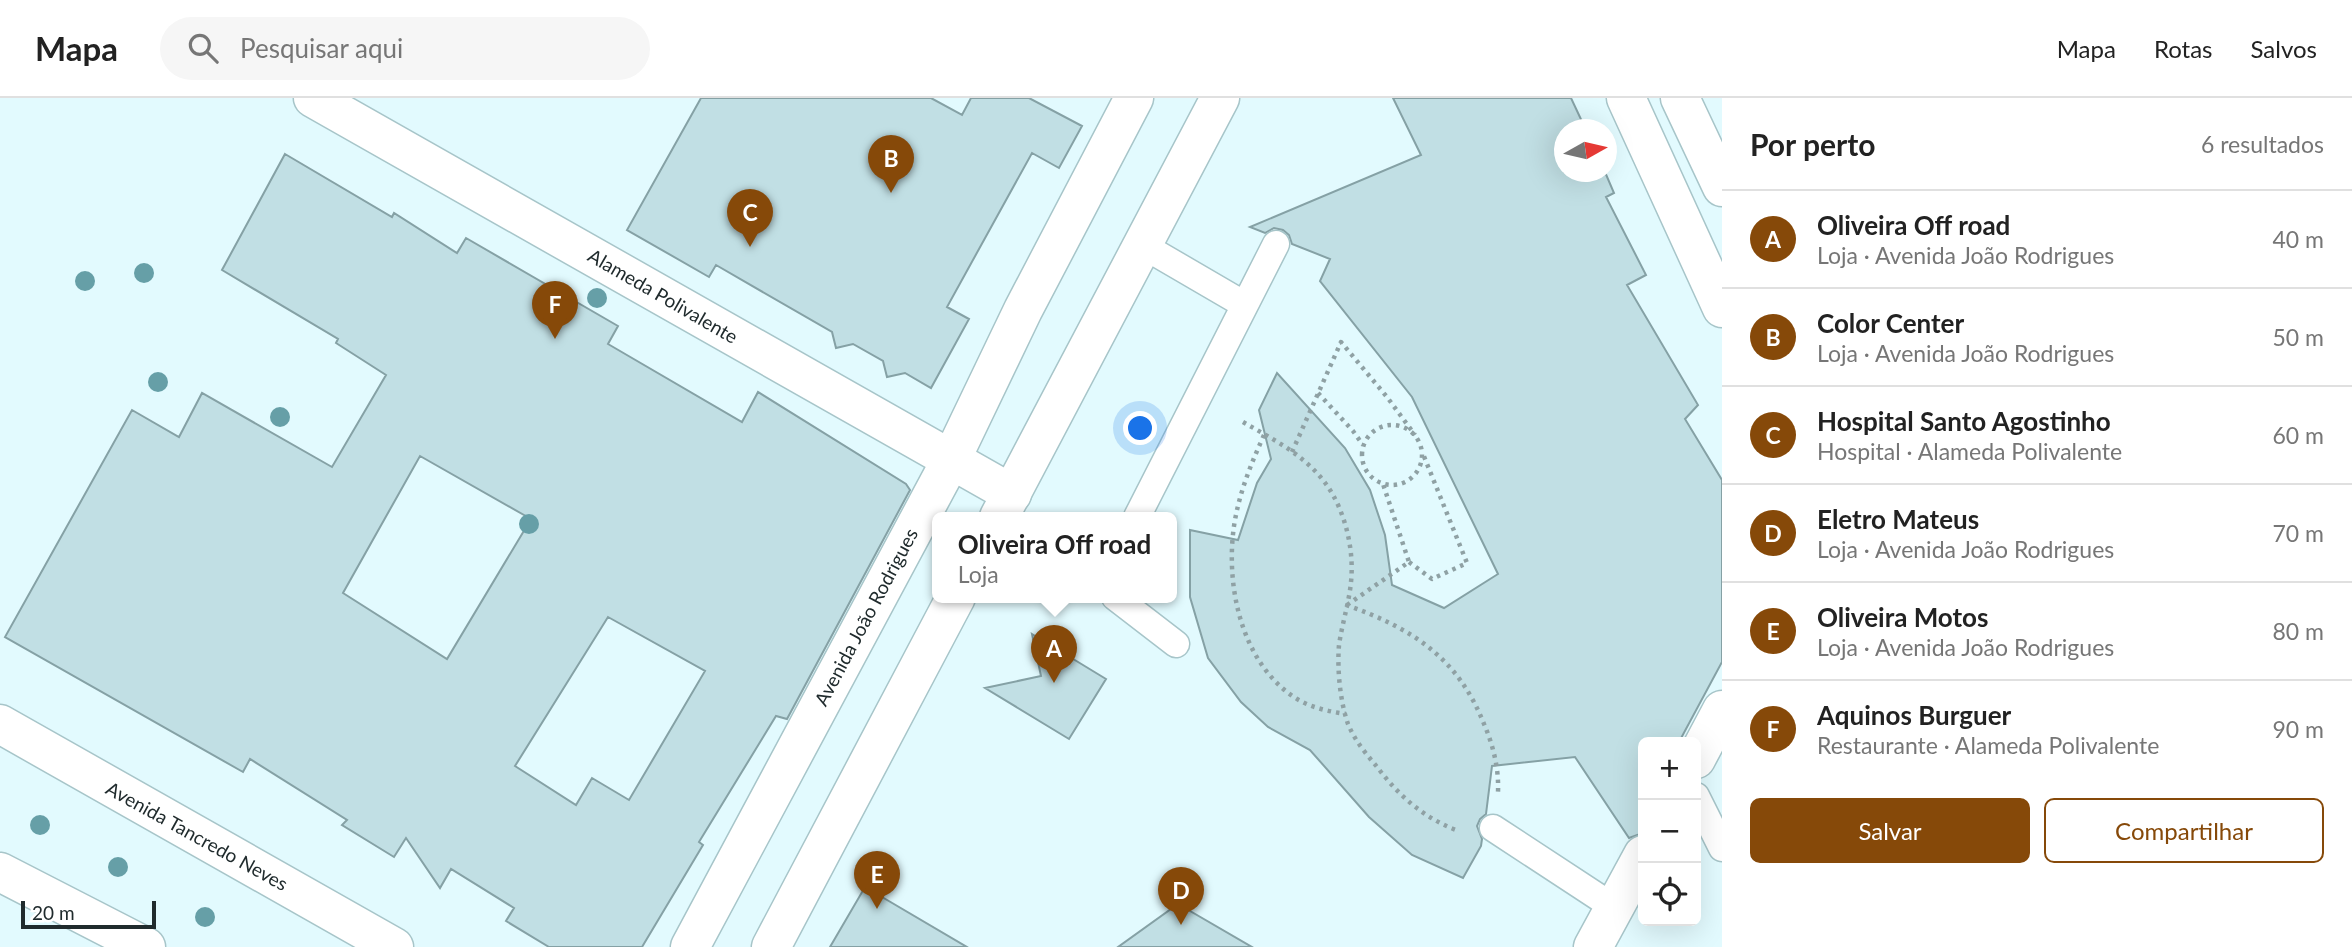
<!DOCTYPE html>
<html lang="pt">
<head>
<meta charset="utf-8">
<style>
	:root { --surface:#fff; --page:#f6f6f6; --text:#222; --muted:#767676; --line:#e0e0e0; --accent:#864909 }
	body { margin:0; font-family:Lato,sans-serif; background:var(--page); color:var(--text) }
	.controls { position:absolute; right:21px; bottom:21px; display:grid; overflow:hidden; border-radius:10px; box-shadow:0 7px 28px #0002 }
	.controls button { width:63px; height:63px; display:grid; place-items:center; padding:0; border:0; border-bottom:2px solid var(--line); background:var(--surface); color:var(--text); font:35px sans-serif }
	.compass { position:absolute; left:1554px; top:21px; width:63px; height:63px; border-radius:50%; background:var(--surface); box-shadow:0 7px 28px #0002; rotate:82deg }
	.scale { position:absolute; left:21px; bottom:18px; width:135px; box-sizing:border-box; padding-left:7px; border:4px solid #202b2d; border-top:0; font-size:19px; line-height:24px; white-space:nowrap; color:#202b2d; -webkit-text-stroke:5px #fff; paint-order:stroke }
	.you { position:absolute; left:1141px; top:331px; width:24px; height:24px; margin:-18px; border:5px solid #fff; border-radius:50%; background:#1a73e8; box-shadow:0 0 0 10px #1a73e833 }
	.badge { display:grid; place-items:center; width:46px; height:46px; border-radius:50%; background:var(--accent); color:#fff; font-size:23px; font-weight:700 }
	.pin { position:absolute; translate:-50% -58px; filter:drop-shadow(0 2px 4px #0008) }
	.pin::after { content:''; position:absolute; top:37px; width:24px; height:21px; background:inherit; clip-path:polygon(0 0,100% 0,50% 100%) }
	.popup { position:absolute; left:932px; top:414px; width:245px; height:91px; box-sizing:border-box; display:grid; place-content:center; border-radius:10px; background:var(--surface); filter:drop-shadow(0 2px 5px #0005); font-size:23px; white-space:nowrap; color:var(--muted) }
	.popup b { font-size:26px; color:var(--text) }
	.popup::after { content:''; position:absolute; left:50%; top:100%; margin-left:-14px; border:14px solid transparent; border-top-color:var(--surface) }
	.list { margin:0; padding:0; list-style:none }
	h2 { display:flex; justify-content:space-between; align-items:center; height:91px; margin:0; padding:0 28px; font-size:30px }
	h2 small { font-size:23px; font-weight:400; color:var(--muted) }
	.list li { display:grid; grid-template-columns:46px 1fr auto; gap:21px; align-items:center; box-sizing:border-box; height:98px; padding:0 28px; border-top:2px solid var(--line) }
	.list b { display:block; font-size:26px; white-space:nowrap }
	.list p { margin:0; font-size:23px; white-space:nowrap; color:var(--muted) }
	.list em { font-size:23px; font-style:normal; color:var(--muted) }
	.actions { display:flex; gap:14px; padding:21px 28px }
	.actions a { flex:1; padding:16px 0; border:2px solid var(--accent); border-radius:10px; text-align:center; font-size:24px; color:var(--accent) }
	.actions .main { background:var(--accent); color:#fff }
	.icon { flex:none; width:38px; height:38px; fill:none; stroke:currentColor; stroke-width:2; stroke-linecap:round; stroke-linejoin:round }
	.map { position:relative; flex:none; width:1722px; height:849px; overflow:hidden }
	header { display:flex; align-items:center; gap:42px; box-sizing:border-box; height:98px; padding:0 35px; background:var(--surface); border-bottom:2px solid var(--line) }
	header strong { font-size:33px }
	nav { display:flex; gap:38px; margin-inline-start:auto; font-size:24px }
	.search { width:490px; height:63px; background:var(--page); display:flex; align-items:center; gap:18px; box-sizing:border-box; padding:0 24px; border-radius:38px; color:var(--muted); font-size:26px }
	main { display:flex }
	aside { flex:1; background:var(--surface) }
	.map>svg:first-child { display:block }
</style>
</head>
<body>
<header>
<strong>Mapa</strong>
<div class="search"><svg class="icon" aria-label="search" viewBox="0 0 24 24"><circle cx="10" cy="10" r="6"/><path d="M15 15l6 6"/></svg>Pesquisar aqui</div>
<nav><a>Mapa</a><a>Rotas</a><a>Salvos</a></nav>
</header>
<main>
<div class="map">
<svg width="1722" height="849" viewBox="0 0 1722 849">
	<rect width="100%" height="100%" fill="#e2fafe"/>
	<path fill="#c1dfe4" stroke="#85a1a5" stroke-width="2" fill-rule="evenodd" d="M701 0H931L962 17 971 0H1029L1082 28 1059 70 1032 55 947 209 969 221 931 290 905 275 887 279 883 263 853 246 836 250 832 234 716 167 709 179 627 132Z
		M1393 0H1571L1586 32H1564V74H1605L1614 95 1606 99 1646 177 1627 187 1698 307 1685 321 1722 382V564L1679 644H1643V735L1629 740 1575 659 1492 668 1486 716 1480 721 1477 728 1482 741 1481 748 1463 780 1412 757 1369 719 1310 652 1268 629 1241 604 1208 560 1190 499V432L1238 442 1257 385 1271 361 1259 312 1277 275 1345 350 1370 392 1385 437 1392 487 1444 510 1498 476 1412 299 1320 183 1330 161 1292 146 1289 137 1283 132 1274 130 1265 135 1250 129 1421 57Z
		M285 56 392 119 394 115 457 155 466 140 618 228 608 246 742 324 758 294 906 386 910 392 787 621 776 618 699 744 703 747 642 849H549L506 823 514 810 451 771 440 790 406 740 394 759 342 727 347 722 250 661 243 674 5 539 132 312 179 339 202 295 332 369 386 277 336 245 338 241 222 172ZM420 358 531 421 447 561 343 495ZM608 519 705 573 629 702 592 680 576 707 515 668Z
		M1032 536 1106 581 1069 641 985 590 1041 578Z
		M865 789 967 849H830Z
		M1178 806 1252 849H1118Z"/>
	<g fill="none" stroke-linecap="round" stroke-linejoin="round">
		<defs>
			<path id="service" d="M1142 147 1245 207
				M1137 419 1276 146
				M1115 499 1176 546
				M1696 698 1722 750
				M1493 730 1615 810"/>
			<path id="minor" d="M313 0 1012 396
				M1696 661 1722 612
				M1593 849 1643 757"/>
			<path id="tertiary" d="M1626 0 1722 210
				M1680 0 1722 89
				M999 419 1220 0
				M0 626 394 849
				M0 774 146 849
				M690 849 951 362 1023 212 1134 0
				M771 849 956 499"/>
		</defs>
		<use href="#service" stroke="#a7c5c9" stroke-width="29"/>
		<use href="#minor" stroke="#a7c5c9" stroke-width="41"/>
		<use href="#tertiary" stroke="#a7c5c9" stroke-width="41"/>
		<path stroke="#8fa1a4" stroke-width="4.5" stroke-dasharray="3.5 5" stroke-linecap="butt" d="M1318 295 1353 333 1363 347
			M1243 324C1276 343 1313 361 1333 397 1347 422 1354 455 1351 484 1349 505 1342 526 1339 547 1337 571 1340 603 1348 626 1355 643 1367 657 1378 670 1398 697 1424 720 1456 732
			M1362 357a30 30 0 1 1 60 0a30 30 0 1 1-60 0Z
			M1264 337C1251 366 1239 395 1234 428 1226 484 1239 556 1287 594 1304 608 1325 613 1346 616
			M1292 354 1341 244 1387 299 1415 337
			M1409 464 1432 481 1467 465 1423 356
			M1346 507C1412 530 1458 560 1484 626 1493 647 1499 670 1498 694
			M1347 507 1409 464 1383 386"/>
		<use href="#service" stroke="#fff" stroke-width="26"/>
		<use href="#minor" stroke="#fff" stroke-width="38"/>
		<use href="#tertiary" stroke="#fff" stroke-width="38"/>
	</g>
	<g fill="#669fa7">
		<circle cx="144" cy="175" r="10"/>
		<circle cx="85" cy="183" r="10"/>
		<circle cx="597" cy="200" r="10"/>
		<circle cx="158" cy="284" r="10"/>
		<circle cx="280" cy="319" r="10"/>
		<circle cx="529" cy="426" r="10"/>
		<circle cx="40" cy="727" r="10"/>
		<circle cx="118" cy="769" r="10"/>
		<circle cx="205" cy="819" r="10"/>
	</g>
	<g text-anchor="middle" stroke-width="6" stroke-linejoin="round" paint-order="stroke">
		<g font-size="19" fill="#202b2d" stroke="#fff">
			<text transform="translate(663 198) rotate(30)" y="7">Alameda Polivalente</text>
			<text transform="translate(866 519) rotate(-62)" y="7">Avenida João Rodrigues</text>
			<text transform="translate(197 738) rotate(29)" y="7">Avenida Tancredo Neves</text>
		</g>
	</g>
</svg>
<div class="controls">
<button>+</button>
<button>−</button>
<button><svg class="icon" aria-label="locate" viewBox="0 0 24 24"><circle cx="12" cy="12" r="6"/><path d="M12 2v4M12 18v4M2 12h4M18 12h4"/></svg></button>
</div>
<svg class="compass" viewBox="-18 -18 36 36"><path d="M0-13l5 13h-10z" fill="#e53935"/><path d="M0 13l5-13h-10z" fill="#767676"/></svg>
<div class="scale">20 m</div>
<div class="you"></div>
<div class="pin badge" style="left:1054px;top:585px">A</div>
<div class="popup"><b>Oliveira Off road</b>Loja</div>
<div class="pin badge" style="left:891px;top:95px">B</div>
<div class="pin badge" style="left:750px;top:149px">C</div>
<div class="pin badge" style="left:1181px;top:827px">D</div>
<div class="pin badge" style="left:877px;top:811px">E</div>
<div class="pin badge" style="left:555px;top:241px">F</div>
</div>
<aside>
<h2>Por perto<small>6 resultados</small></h2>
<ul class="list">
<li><span class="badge">A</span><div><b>Oliveira Off road</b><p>Loja · Avenida João Rodrigues</p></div><em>40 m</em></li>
<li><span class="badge">B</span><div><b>Color Center</b><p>Loja · Avenida João Rodrigues</p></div><em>50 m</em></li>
<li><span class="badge">C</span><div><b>Hospital Santo Agostinho</b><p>Hospital · Alameda Polivalente</p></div><em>60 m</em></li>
<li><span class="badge">D</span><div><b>Eletro Mateus</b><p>Loja · Avenida João Rodrigues</p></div><em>70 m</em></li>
<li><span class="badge">E</span><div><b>Oliveira Motos</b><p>Loja · Avenida João Rodrigues</p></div><em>80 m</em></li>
<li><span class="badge">F</span><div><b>Aquinos Burguer</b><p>Restaurante · Alameda Polivalente</p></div><em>90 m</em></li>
</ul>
<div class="actions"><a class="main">Salvar</a><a>Compartilhar</a></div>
</aside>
</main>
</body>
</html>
